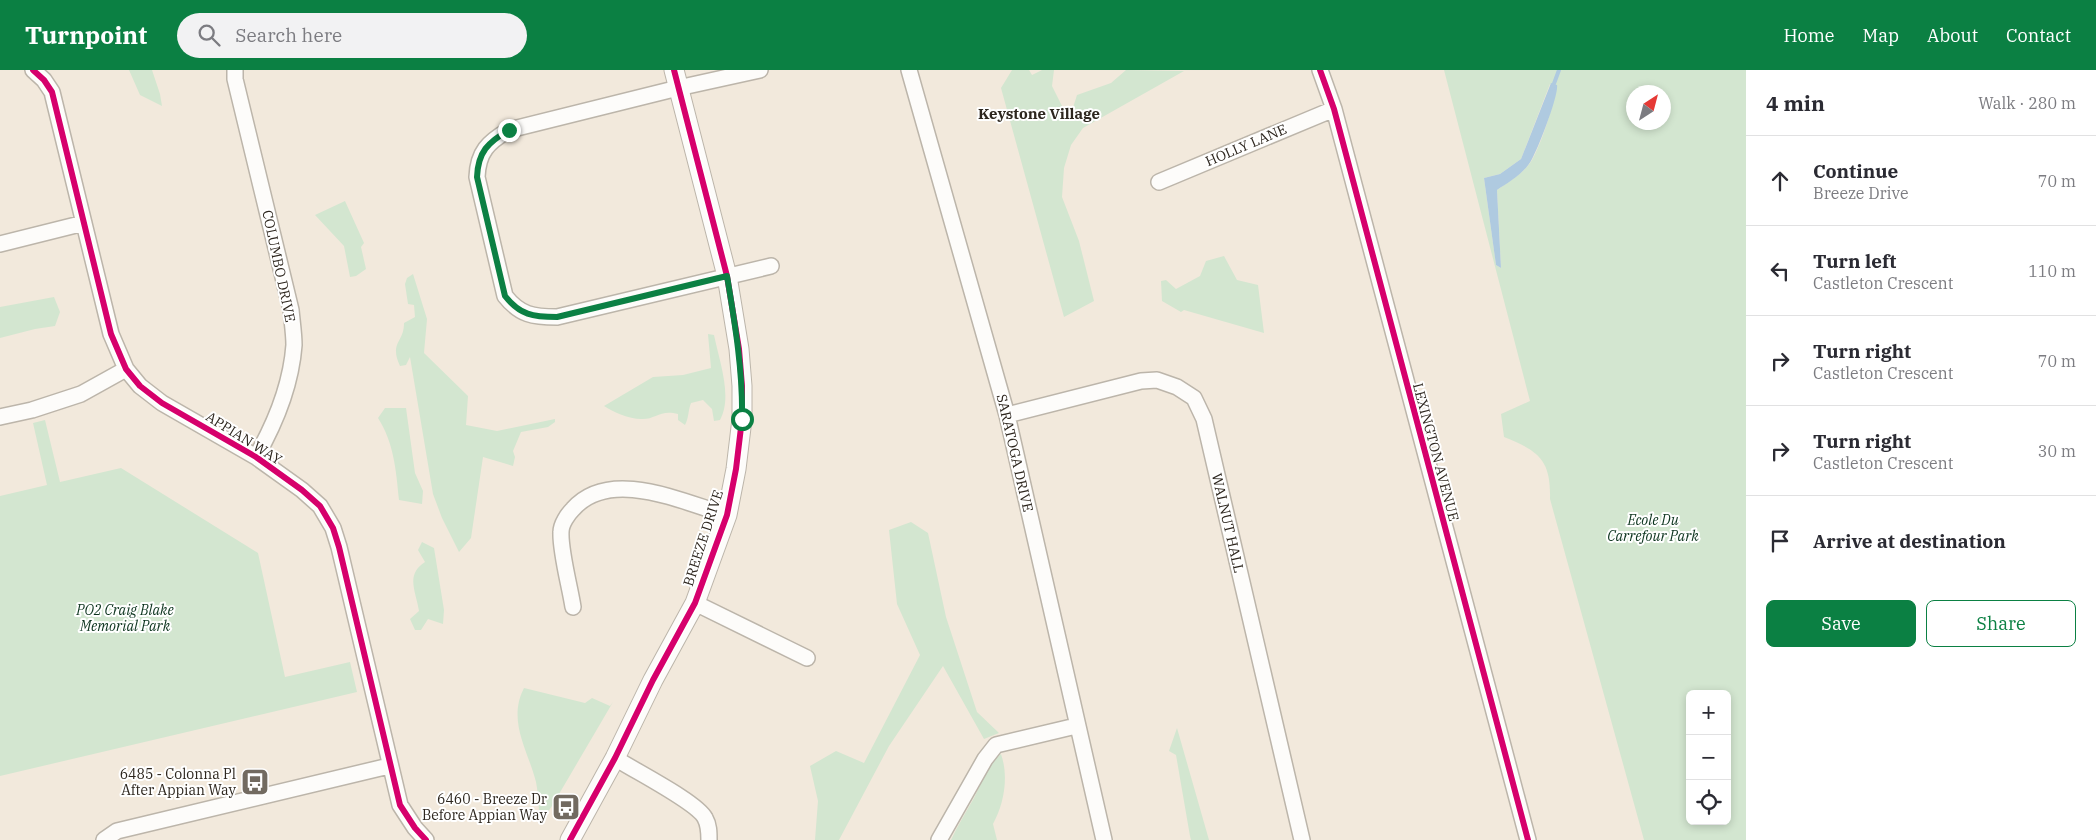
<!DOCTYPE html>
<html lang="en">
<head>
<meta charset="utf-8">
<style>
	:root { --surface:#fff; --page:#f2f2f3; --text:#2b2b33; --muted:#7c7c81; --line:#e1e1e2; --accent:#0b8043 }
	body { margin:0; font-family:"IBM Plex Serif",serif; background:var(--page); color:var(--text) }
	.controls { position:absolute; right:15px; bottom:15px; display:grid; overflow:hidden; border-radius:8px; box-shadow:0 2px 8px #0003 }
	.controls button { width:45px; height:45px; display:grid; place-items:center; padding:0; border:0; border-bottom:1px solid var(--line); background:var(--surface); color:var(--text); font:25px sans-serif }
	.compass { position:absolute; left:1626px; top:15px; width:45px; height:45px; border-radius:50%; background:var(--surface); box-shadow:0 2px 8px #0003; rotate:36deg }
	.stop { position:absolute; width:15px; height:15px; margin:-11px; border:4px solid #0b8043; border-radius:50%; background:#fff }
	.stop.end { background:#0b8043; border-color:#fff; box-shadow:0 1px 5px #0008 }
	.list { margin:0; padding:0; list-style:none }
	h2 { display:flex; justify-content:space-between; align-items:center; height:65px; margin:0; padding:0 20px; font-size:21px }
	h2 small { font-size:16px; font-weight:400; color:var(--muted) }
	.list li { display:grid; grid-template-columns:32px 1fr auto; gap:15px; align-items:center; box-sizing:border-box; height:90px; padding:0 20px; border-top:1px solid var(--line) }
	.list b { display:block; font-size:19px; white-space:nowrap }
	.list p { margin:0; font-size:16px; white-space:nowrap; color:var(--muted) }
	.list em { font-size:16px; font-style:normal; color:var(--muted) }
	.actions { display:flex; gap:10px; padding:15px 20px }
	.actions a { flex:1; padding:11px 0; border:1px solid var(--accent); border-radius:8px; text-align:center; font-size:18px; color:var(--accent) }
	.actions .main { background:var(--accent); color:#fff }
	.icon { flex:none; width:28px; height:28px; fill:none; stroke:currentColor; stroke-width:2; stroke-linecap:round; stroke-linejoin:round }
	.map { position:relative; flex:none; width:1746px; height:770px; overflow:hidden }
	header { display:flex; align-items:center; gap:30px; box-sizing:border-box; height:70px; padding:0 25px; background:var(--accent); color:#fff }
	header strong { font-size:24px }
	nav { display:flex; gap:28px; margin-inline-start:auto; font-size:18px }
	.search { width:350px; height:45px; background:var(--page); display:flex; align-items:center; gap:12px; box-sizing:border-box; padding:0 18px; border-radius:28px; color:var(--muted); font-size:19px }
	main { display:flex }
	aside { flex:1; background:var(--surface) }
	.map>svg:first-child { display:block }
</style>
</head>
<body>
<header>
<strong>Turnpoint</strong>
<div class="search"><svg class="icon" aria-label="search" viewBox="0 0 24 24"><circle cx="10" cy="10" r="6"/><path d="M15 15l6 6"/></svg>Search here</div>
<nav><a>Home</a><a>Map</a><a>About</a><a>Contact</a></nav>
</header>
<main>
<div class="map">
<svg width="1746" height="770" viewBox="0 0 1746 770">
	<rect width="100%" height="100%" fill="#f2e9dc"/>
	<path fill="#d3e6d0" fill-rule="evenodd" d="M129 0H152L160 24 162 36 140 25Z
		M1012 0H1029L1032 5 1042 0H1054L1052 16 1069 50 1077 25 1111 13 1126 0 1184 1 1083 58 1071 75 1064 98 1062 127 1079 171 1094 231 1064 247 1001 18Z
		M1444 0H1746V770H1644L1550 429C1551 390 1539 381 1504 367L1501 344 1530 331ZM1550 14 1556 15C1554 35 1542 72 1532 90 1525 102 1509 112 1497 120L1501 198 1496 195 1484 108 1500 104 1521 89ZM1634 22H1664V52H1634ZM1690 624H1727V751H1690Z
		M345 131 364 173 361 177 366 199 356 206 350 207 344 176 315 145Z
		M1224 186 1237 210 1258 215 1264 263 1184 240 1181 242 1162 231 1161 211 1166 210 1176 219 1200 206 1206 191Z
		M413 204 427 249 424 283 468 326 466 355 497 361 555 349V352L548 357 521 362 513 381 515 387 513 396 483 387 471 468 459 482 442 448 433 424 410 287 406 295 400 296C389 272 404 273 404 253L415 247 414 235 408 234 405 214 407 208Z
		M54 227 60 242 55 256 35 259 0 268V237Z
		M708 264 714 265C719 290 733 327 720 350L714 351 712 339 703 330 691 333C688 340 689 348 685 355L678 350V344C660 339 655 350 641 349 629 349 613 342 604 336L653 307 683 305 711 298Z
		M385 338H406L415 403 423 421 422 434 399 430C396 400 394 373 378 348Z
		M45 350 60 412 121 398 258 483 285 607 350 592 357 622 0 706V426L47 415 33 353Z
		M911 452 928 463 946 547 977 642 999 663 984 669 943 596 889 676 839 770H815L818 731 810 696 836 681 864 693 920 585 897 534 889 460Z
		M422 472 434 478 444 540 443 554 428 549 421 560H415L410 549 419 541C416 521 405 505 425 492L418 480Z
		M524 618 585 633 592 628 610 636 613 632 552 736 545 746 539 740C538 731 538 721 536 712 528 680 507 651 524 618Z
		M1177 658 1209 770H1191L1190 766 1176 685 1169 681Z
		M1001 684C1009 707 1004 734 993 754L997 770H951C958 755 966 742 974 728 983 710 985 697 1001 684Z"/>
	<path fill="#afcae0" d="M1551 13 1557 15C1559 25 1538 79 1532 89 1525 103 1509 112 1497 120L1501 198 1496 195 1484 108 1500 104 1521 89Z"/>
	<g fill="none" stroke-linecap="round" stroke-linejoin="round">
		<path stroke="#afcae0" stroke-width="4" d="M1552 19 1559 0"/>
		<defs>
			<path id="minor" d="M33 0 44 10 52 22 111 264 126 299 140 316 162 333 256 387 302 420 320 436 333 458 339 477 400 735 415 758 426 770
				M235 0V9L291 240C292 251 294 264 294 275 291 316 276 352 256 387
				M760 0 678 18 509 60C488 72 478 82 477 107L505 226C520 245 533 247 557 247L771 196
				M909 0 1007 345 1104 770
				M1320 0 1334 39 1528 770
				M1159 112 1334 39
				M0 174 84 153
				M1007 345 1141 311 1157 310 1177 317 1194 328 1204 349 1302 770
				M0 347 32 340 81 324 126 299
				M695 533 807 588
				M573 537C570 517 560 481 561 462 561 454 568 444 573 439 610 397 682 432 727 445
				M615 688C633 700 697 732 705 748 709 755 709 762 709 770
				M104 770 117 761 389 696
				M939 770 985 689 996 675 1076 656"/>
			<path id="tertiary" d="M570 770 615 688 653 610 695 533 727 445 736 399 742 349V316L739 279 727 206 674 0"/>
		</defs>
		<use href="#minor" stroke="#bcb5aa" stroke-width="18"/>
		<use href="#tertiary" stroke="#bcb5aa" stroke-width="21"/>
		<use href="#minor" stroke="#fdfcfa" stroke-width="15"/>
		<use href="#tertiary" stroke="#fdfcfa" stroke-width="19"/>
		<defs>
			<path id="cycleway" d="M33 0 44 10 52 22 111 264 126 299 140 316 162 333 256 387 302 420 320 436 333 458 339 477 400 735 415 758 426 770
				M1320 0 1334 39 1528 770
				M570 770 615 688 653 610 695 533 727 445 736 399 742 349V316L739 279 727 206 674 0"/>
		</defs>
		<use href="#cycleway" stroke="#fff" stroke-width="9"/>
		<use href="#cycleway" stroke="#d6006c" stroke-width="6"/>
	</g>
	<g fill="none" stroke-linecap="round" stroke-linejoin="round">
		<path stroke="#0b8043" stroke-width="6" d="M509 60C488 72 478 82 477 107L505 226C520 245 533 247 557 247L727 206C735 254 743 301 742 349"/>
	</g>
	<defs>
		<symbol id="bus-square" viewBox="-11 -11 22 22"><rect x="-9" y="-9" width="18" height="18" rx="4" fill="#726a60" stroke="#fff"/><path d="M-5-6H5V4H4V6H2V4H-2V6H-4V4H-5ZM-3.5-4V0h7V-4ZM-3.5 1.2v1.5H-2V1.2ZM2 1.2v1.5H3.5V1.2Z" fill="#fff"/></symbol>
	</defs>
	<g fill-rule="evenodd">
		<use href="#bus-square" x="239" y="696" width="32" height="32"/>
		<use href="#bus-square" x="550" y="721" width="32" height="32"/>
	</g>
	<g text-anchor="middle" stroke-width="4" stroke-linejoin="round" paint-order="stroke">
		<g font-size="14" fill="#2d261e" stroke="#fff">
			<text transform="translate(1246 75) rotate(-23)" y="5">HOLLY LANE</text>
			<text transform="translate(279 196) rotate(78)" y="5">COLUMBO DRIVE</text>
			<text transform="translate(244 368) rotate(32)" y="5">APPIAN WAY</text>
			<text transform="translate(1436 382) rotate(75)" y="5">LEXINGTON AVENUE</text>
			<text transform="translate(1015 383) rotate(77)" y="5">SARATOGA DRIVE</text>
			<text transform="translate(1228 453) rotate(77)" y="5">WALNUT HALL</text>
			<text transform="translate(703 468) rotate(-72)" y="5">BREEZE DRIVE</text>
		</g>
		<g font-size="14" font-style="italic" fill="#0b331d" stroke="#fff">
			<text x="1653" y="455">Ecole Du<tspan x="1653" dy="16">Carrefour Park</tspan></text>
			<text x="125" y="545">PO2 Craig Blake<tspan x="125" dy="16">Memorial Park</tspan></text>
		</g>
		<g font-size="14" fill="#2d261e" stroke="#fff" text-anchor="end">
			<text x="236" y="709">6485 - Colonna Pl<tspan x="236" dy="16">After Appian Way</tspan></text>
			<text x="547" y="734">6460 - Breeze Dr<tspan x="547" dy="16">Before Appian Way</tspan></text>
		</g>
		<g font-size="15" font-weight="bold" fill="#2d261e" stroke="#fff">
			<text x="1039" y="49">Keystone Village</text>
		</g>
	</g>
</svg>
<div class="controls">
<button>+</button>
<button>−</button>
<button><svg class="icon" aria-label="locate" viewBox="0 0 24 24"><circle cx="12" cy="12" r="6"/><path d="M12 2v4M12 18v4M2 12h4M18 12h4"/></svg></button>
</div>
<svg class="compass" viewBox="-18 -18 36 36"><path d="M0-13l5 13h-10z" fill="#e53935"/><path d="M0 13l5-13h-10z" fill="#7c7c81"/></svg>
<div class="stop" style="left:742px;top:349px"></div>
<div class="stop end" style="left:509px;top:60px"></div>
</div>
<aside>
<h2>4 min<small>Walk · 280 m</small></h2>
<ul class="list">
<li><svg class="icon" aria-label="ahead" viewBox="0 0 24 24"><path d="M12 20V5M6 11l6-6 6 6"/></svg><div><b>Continue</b><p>Breeze Drive</p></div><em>70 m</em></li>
<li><svg class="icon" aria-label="left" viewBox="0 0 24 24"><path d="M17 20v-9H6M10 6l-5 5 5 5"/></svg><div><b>Turn left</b><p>Castleton Crescent</p></div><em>110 m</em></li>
<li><svg class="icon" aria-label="right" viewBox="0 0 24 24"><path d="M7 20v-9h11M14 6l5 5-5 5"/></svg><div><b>Turn right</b><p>Castleton Crescent</p></div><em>70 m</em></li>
<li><svg class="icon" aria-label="right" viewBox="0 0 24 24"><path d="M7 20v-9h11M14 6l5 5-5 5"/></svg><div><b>Turn right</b><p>Castleton Crescent</p></div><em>30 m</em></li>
<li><svg class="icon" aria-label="arrive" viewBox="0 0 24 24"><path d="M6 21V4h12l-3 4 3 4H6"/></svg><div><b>Arrive at destination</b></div></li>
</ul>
<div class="actions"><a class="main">Save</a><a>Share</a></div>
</aside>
</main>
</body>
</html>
